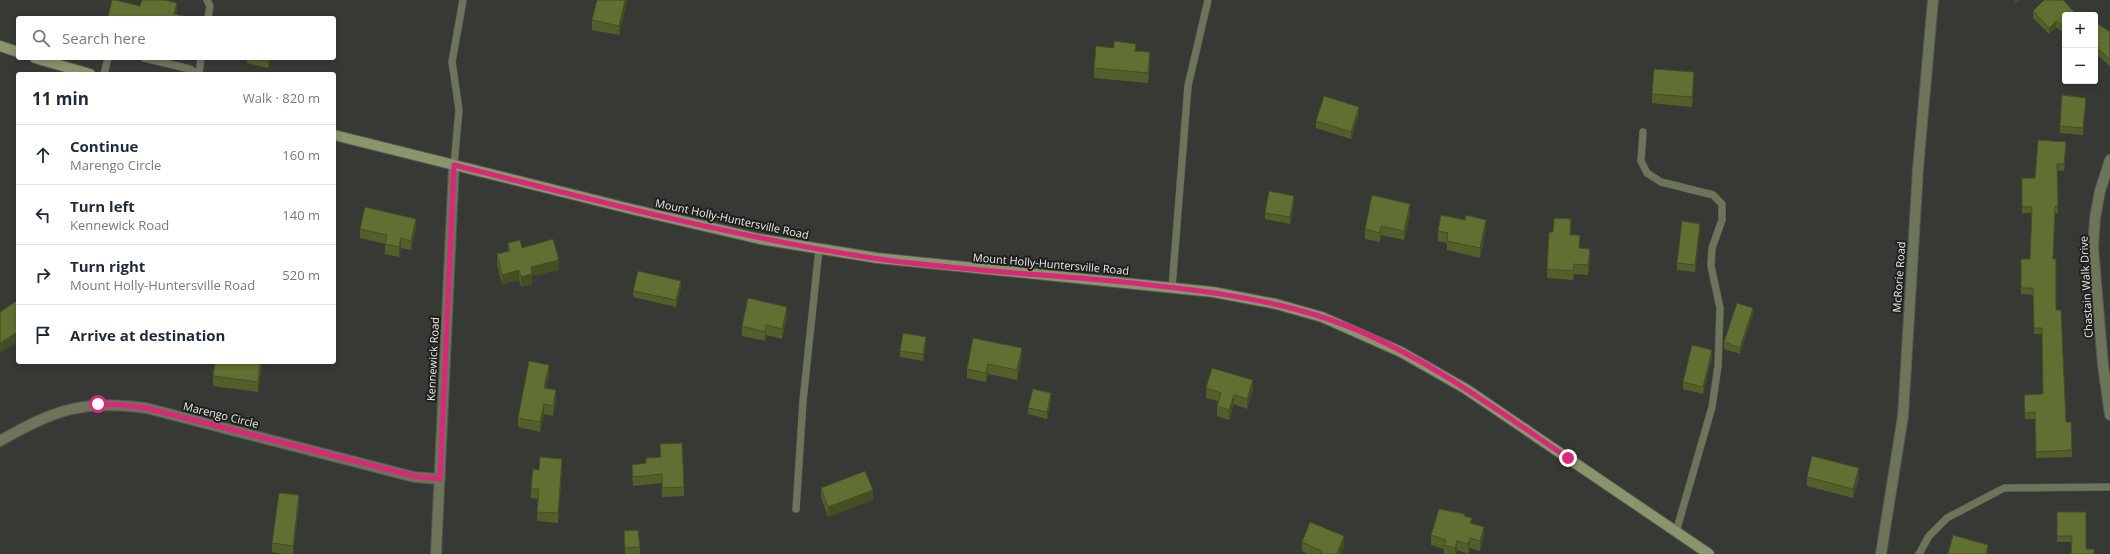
<!DOCTYPE html>
<html lang="en">
<head>
<meta charset="utf-8">
<style>
	:root { --surface:#fff; --page:#f6f6f7; --text:#1f2937; --muted:#747a83; --line:#e0e1e3 }
	body { margin:0; font-family:"Open Sans",sans-serif; background:var(--page); color:var(--text) }
	.controls { position:absolute; right:12px; top:12px; display:grid; overflow:hidden; border-radius:4px; box-shadow:0 2px 6px #0003 }
	.controls button { width:36px; height:36px; display:grid; place-items:center; padding:0; border:0; border-bottom:1px solid var(--line); background:var(--surface); color:var(--text); font:20px sans-serif }
	.stop { position:absolute; width:12px; height:12px; margin:-9px; border:3px solid #db2777; border-radius:50%; background:#fff }
	.stop.end { background:#db2777; border-color:#fff; box-shadow:0 1px 4px #0008 }
	.list { margin:0; padding:0; list-style:none }
	h2 { display:flex; justify-content:space-between; align-items:center; height:52px; margin:0; padding:0 16px; font-size:17px }
	h2 small { font-size:13px; font-weight:400; color:var(--muted) }
	.list li { display:grid; grid-template-columns:26px 1fr auto; gap:12px; align-items:center; box-sizing:border-box; height:60px; padding:0 16px; border-top:1px solid var(--line) }
	.list b { display:block; font-size:15px; white-space:nowrap }
	.list p { margin:0; font-size:13px; white-space:nowrap; color:var(--muted) }
	.list em { font-size:13px; font-style:normal; color:var(--muted) }
	.icon { flex:none; width:22px; height:22px; fill:none; stroke:currentColor; stroke-width:2; stroke-linecap:round; stroke-linejoin:round }
	.map { position:relative; flex:none; width:2110px; height:554px; overflow:hidden }
	.search { position:absolute; background:var(--surface); box-shadow:0 2px 6px #0003; left:16px; top:16px; width:320px; height:44px; display:flex; align-items:center; gap:10px; box-sizing:border-box; padding:0 14px; border-radius:4px; color:var(--muted); font-size:15px }
	.panel { position:absolute; background:var(--surface); box-shadow:0 2px 6px #0003; left:16px; top:72px; width:320px; height:292px; border-radius:4px }
	.map>svg:first-child { display:block }
</style>
</head>
<body>
<div class="map">
<svg width="2110" height="554" viewBox="0 0 2110 554">
	<rect width="100%" height="100%" fill="#373934"/>
	<g fill="none" stroke-linecap="round" stroke-linejoin="round">
		<defs>
			<path id="lane" d="M207 0 210 6 208 18
				M144 58 190 69 197 74
				M104 74 108 58
				M199 74 201 58
				M1643 132 1641 161 1647 173 1661 182 1713 195 1722 204V220L1712 248 1711 266 1720 308 1718 366 1712 407 1676 532
				M454 165 459 110 452 62 463 0
				M1172 287 1188 86 1208 0
				M796 509 803 401 819 249
				M1919 554 1929 536 1947 518 2004 488 2110 487"/>
			<path id="street" d="M2110 160 2100 191 2095 218 2093 247 2103 365 2110 415
				M0 441C54 410 83 399 146 408L414 477 440 479
				M436 554 454 165
				M1881 554 1903 416 1918 169 1933 0"/>
			<path id="secondary" d="M0 46 18 52
				M35 58 90 74
				M334 135 631 209 760 239 877 258 1213 292 1276 304 1322 317 1401 352 1466 389 1709 554"/>
		</defs>
		<use href="#lane" stroke="#545651" stroke-width="8"/>
		<use href="#street" stroke="#545651" stroke-width="12"/>
		<use href="#secondary" stroke="#545651" stroke-width="12"/>
		<use href="#lane" stroke="#6c745a" stroke-width="7"/>
		<use href="#street" stroke="#6c745a" stroke-width="10"/>
		<use href="#secondary" stroke="#89956c" stroke-width="10"/>
	</g>
	<path fill="#535f2b" d="M627 0 619 35 592 30V20Z
		M2033 11 2065 15V34L2056 27 2049 34 2033 18Z
		M2095 22 2110 32V66L2095 53Z
		M1136 51 1150 62 1148 83 1094 78V68Z
		M247 58H270L268 68 247 63Z
		M1694 81 1692 107 1652 103V94Z
		M2086 104 2083 135 2060 133V126Z
		M1359 114 1351 139 1316 128V121Z
		M2066 148 2064 171 2057 170 2058 213H2055L2053 259 2056 310 2066 422 2072 450V457L2036 458 2035 419H2025L2024 395 2043 394 2042 334H2034L2033 295 2021 294V259H2030L2032 213H2022V178H2035Z
		M18 178V193H16V186Z
		M1294 202 1290 224 1265 219V213Z
		M1410 214 1404 240 1381 235 1380 242 1365 239V229Z
		M360 229H416L411 250 401 248 399 257 385 254V244L360 238Z
		M1486 229 1480 258 1447 250V243L1438 241V231Z
		M1571 229V235L1580 248 1590 258 1588 275 1574 274 1573 280 1547 278V269L1553 232Z
		M1700 230 1695 272 1677 270V263Z
		M508 243 522 248 559 270 532 276V284L521 287 519 280 502 284 497 264V254L508 251Z
		M681 287 676 307 633 297V291Z
		M1753 314 1740 354 1724 349V342Z
		M787 317 782 339 766 335 765 341 742 336V326Z
		M926 343 923 361 900 357V351Z
		M1712 356 1703 394 1683 389V382Z
		M1022 357 1017 380 988 374 986 382 967 378V369Z
		M215 362H262L258 392 213 386V376Z
		M549 374 546 388 556 400 553 416 544 414 540 432 518 427V418Z
		M1206 388 1253 390 1247 409 1234 404 1229 420 1217 416V406L1218 401 1206 398Z
		M1051 399 1047 419 1028 414V408Z
		M660 444 684 487V496L662 497V483L633 486 632 474V465L646 463 660 457Z
		M562 469 558 523 537 521 538 499 531 498V489L539 470Z
		M1807 477 1859 478 1853 498 1807 486Z
		M821 488 873 500 828 517 821 497Z
		M299 505 293 554H284L272 552V543Z
		M2057 512 2086 549 2094 554 2072 542H2057Z
		M1465 516 1484 536 1480 551 1470 548 1468 554 1457 550 1456 554H1444V549L1431 545V535Z
		M624 531 640 547V554H625Z
		M1302 542 1344 546 1341 554H1308L1302 551Z"/>
	<path fill="#434e23" d="M625 0H627L619 35V26Z
		M2014 0H2020L2014 4Z
		M177 3V13L175 18 174 14Z
		M2056 21V27L2049 34V28Z
		M1150 52V62L1148 83V73Z
		M269 58H270L268 68V62Z
		M1694 72V81L1692 107V97Z
		M2086 98V104L2083 135V128Z
		M1359 107V114L1351 139V132Z
		M1294 196V202L1290 224V217Z
		M1410 204V214L1404 240V231Z
		M416 219V229L411 250V241Z
		M1486 220V229L1480 258V248Z
		M1700 224V230L1695 272V265Z
		M1381 226V235L1380 242V233Z
		M401 238V248L399 257V247Z
		M1590 249V258L1588 275V265Z
		M559 260V270L532 276V284L521 287V277L531 267Z
		M519 270V280L502 284V275Z
		M681 281V287L676 307V300Z
		M787 307V317L782 339V329Z
		M1753 308V314L1740 354V348Z
		M766 325V335L765 341V332Z
		M18 332V342L0 353V343Z
		M926 337V343L923 361V354Z
		M1022 348V357L1017 380V370Z
		M1712 350V356L1703 394V387Z
		M260 362H262L258 392V382Z
		M988 364V374L986 382V373Z
		M549 365V374L544 397V388Z
		M1253 380V390L1247 409V399Z
		M556 390V400L553 416V406Z
		M1051 393V399L1047 419V412Z
		M1234 395V404L1229 420V410Z
		M544 404V414L540 432V422Z
		M562 459V469L558 523V513Z
		M1859 468V478L1853 498V489Z
		M873 490V500L828 517V507Z
		M299 495V505L293 554V546Z
		M1484 527V536L1480 551V541Z
		M1344 536V546L1341 554H1337Z
		M1470 538V548L1468 554V544Z
		M1457 541V550L1456 554H1455V548Z
		M1988 545V554H1986Z"/>
	<path fill="#606f32" stroke="#434e23" d="M112 0H115L140 6 142 0H165L177 3 174 14 189 17V18H111L108 17Z
		M597 0H625L619 26 592 20Z
		M2044 0H2063L2077 15H2065V27L2056 21 2049 28 2033 11Z
		M2081 12 2085 15H2078Z
		M2095 22 2110 32V60L2095 46Z
		M1114 41 1136 44 1135 51 1150 52 1148 73 1094 68 1096 46 1114 48Z
		M254 58H269L268 62Z
		M1654 69 1694 72 1692 97 1652 94Z
		M2062 95 2086 98 2083 128 2060 126Z
		M1324 96 1359 107 1351 132 1316 121Z
		M2038 140 2066 142 2064 164H2057L2058 206H2055L2053 259H2056V310H2061L2066 422H2071L2072 450 2036 452 2035 412 2025 413 2024 395 2043 394 2042 328H2034L2033 288H2021V259H2030L2032 207H2022V178H2035Z
		M18 178V187L16 186Z
		M1269 191 1294 196 1290 217 1265 213Z
		M1372 195 1410 204 1404 231 1381 226 1380 233 1365 229Z
		M365 207 416 219 411 241 401 238 399 247 385 244 387 235 360 229Z
		M1441 215 1465 220 1466 215 1486 220 1480 248 1447 241 1448 233 1438 231Z
		M1554 218 1571 219 1570 235H1580L1579 248 1590 249 1588 265 1574 264 1573 271 1547 269 1549 232H1553Z
		M1682 221 1700 224 1695 265 1677 263Z
		M553 239 559 260 531 267 532 274 521 277 519 270 502 275 497 254 510 251 508 243 520 240 522 248Z
		M638 271 681 281 676 300 633 291Z
		M748 298 787 307 782 329 766 325 765 332 742 326Z
		M18 300V332L0 343V312Z
		M1737 303 1753 308 1740 348 1724 342Z
		M903 333 926 337 923 354 900 351Z
		M973 338 1022 348 1017 370 988 364 986 373 967 369Z
		M1692 345 1712 350 1703 387 1683 382Z
		M529 361 549 365 544 388 556 390 553 406 544 404 540 422 518 418Z
		M215 362H260L258 382 213 376Z
		M1212 368 1253 380 1247 399 1234 395 1229 410 1217 406 1221 393 1206 388Z
		M1033 389 1051 393 1047 412 1028 408Z
		M682 443 684 487 662 488V474L633 477 632 465 646 463V458L661 457 660 444Z
		M1812 456 1859 468 1853 489 1807 477Z
		M540 457 562 459 558 513 537 512 539 489H531L533 469 539 470Z
		M865 471 873 490 828 507 821 488Z
		M279 493 299 495 293 546 272 543Z
		M1439 509 1465 514 1464 516 1472 518 1470 523 1484 527 1480 541 1470 538 1468 544 1457 541 1455 548 1444 545 1446 540 1431 535Z
		M2057 512H2086V549H2094V554H2071L2072 536H2057Z
		M1310 522 1344 536 1337 554H1321L1322 551 1302 542Z
		M638 530 640 547 625 548 624 531Z
		M1953 535 1988 545 1986 554H1948Z"/>
	<g fill="none" stroke-linecap="round" stroke-linejoin="round">
		<path stroke="#db2777" stroke-width="5" d="M98 404 122 405 146 408 414 476 440 479 454 165C593 200 730 236 872 258 955 270 1040 274 1123 282 1189 289 1255 296 1319 316 1410 345 1490 405 1568 458"/>
	</g>
	<g text-anchor="middle" stroke-width="4" stroke-linejoin="round" paint-order="stroke">
		<g font-size="11" fill="#ebece9" stroke="#1f1f1e">
			<text transform="translate(732 219) rotate(12)" y="4">Mount Holly-Huntersville Road</text>
			<text transform="translate(1051 264) rotate(5)" y="4">Mount Holly-Huntersville Road</text>
			<text transform="translate(1899 277) rotate(-86)" y="4">McRorie Road</text>
			<text transform="translate(2086 287) rotate(-93)" y="4">Chastain Walk Drive</text>
			<text transform="translate(433 359) rotate(-87)" y="4">Kennewick Road</text>
			<text transform="translate(221 415) rotate(14)" y="4">Marengo Circle</text>
		</g>
	</g>
</svg>
<div class="controls">
<button>+</button>
<button>−</button>
</div>
<div class="stop" style="left:98px;top:404px"></div>
<div class="stop end" style="left:1568px;top:458px"></div>
<div class="search"><svg class="icon" aria-label="search" viewBox="0 0 24 24"><circle cx="10" cy="10" r="6"/><path d="M15 15l6 6"/></svg>Search here</div>
<section class="panel">
<h2>11 min<small>Walk · 820 m</small></h2>
<ul class="list">
<li><svg class="icon" aria-label="ahead" viewBox="0 0 24 24"><path d="M12 20V5M6 11l6-6 6 6"/></svg><div><b>Continue</b><p>Marengo Circle</p></div><em>160 m</em></li>
<li><svg class="icon" aria-label="left" viewBox="0 0 24 24"><path d="M17 20v-9H6M10 6l-5 5 5 5"/></svg><div><b>Turn left</b><p>Kennewick Road</p></div><em>140 m</em></li>
<li><svg class="icon" aria-label="right" viewBox="0 0 24 24"><path d="M7 20v-9h11M14 6l5 5-5 5"/></svg><div><b>Turn right</b><p>Mount Holly-Huntersville Road</p></div><em>520 m</em></li>
<li><svg class="icon" aria-label="arrive" viewBox="0 0 24 24"><path d="M6 21V4h12l-3 4 3 4H6"/></svg><div><b>Arrive at destination</b></div></li>
</ul>
</section>
</div>
</body>
</html>
